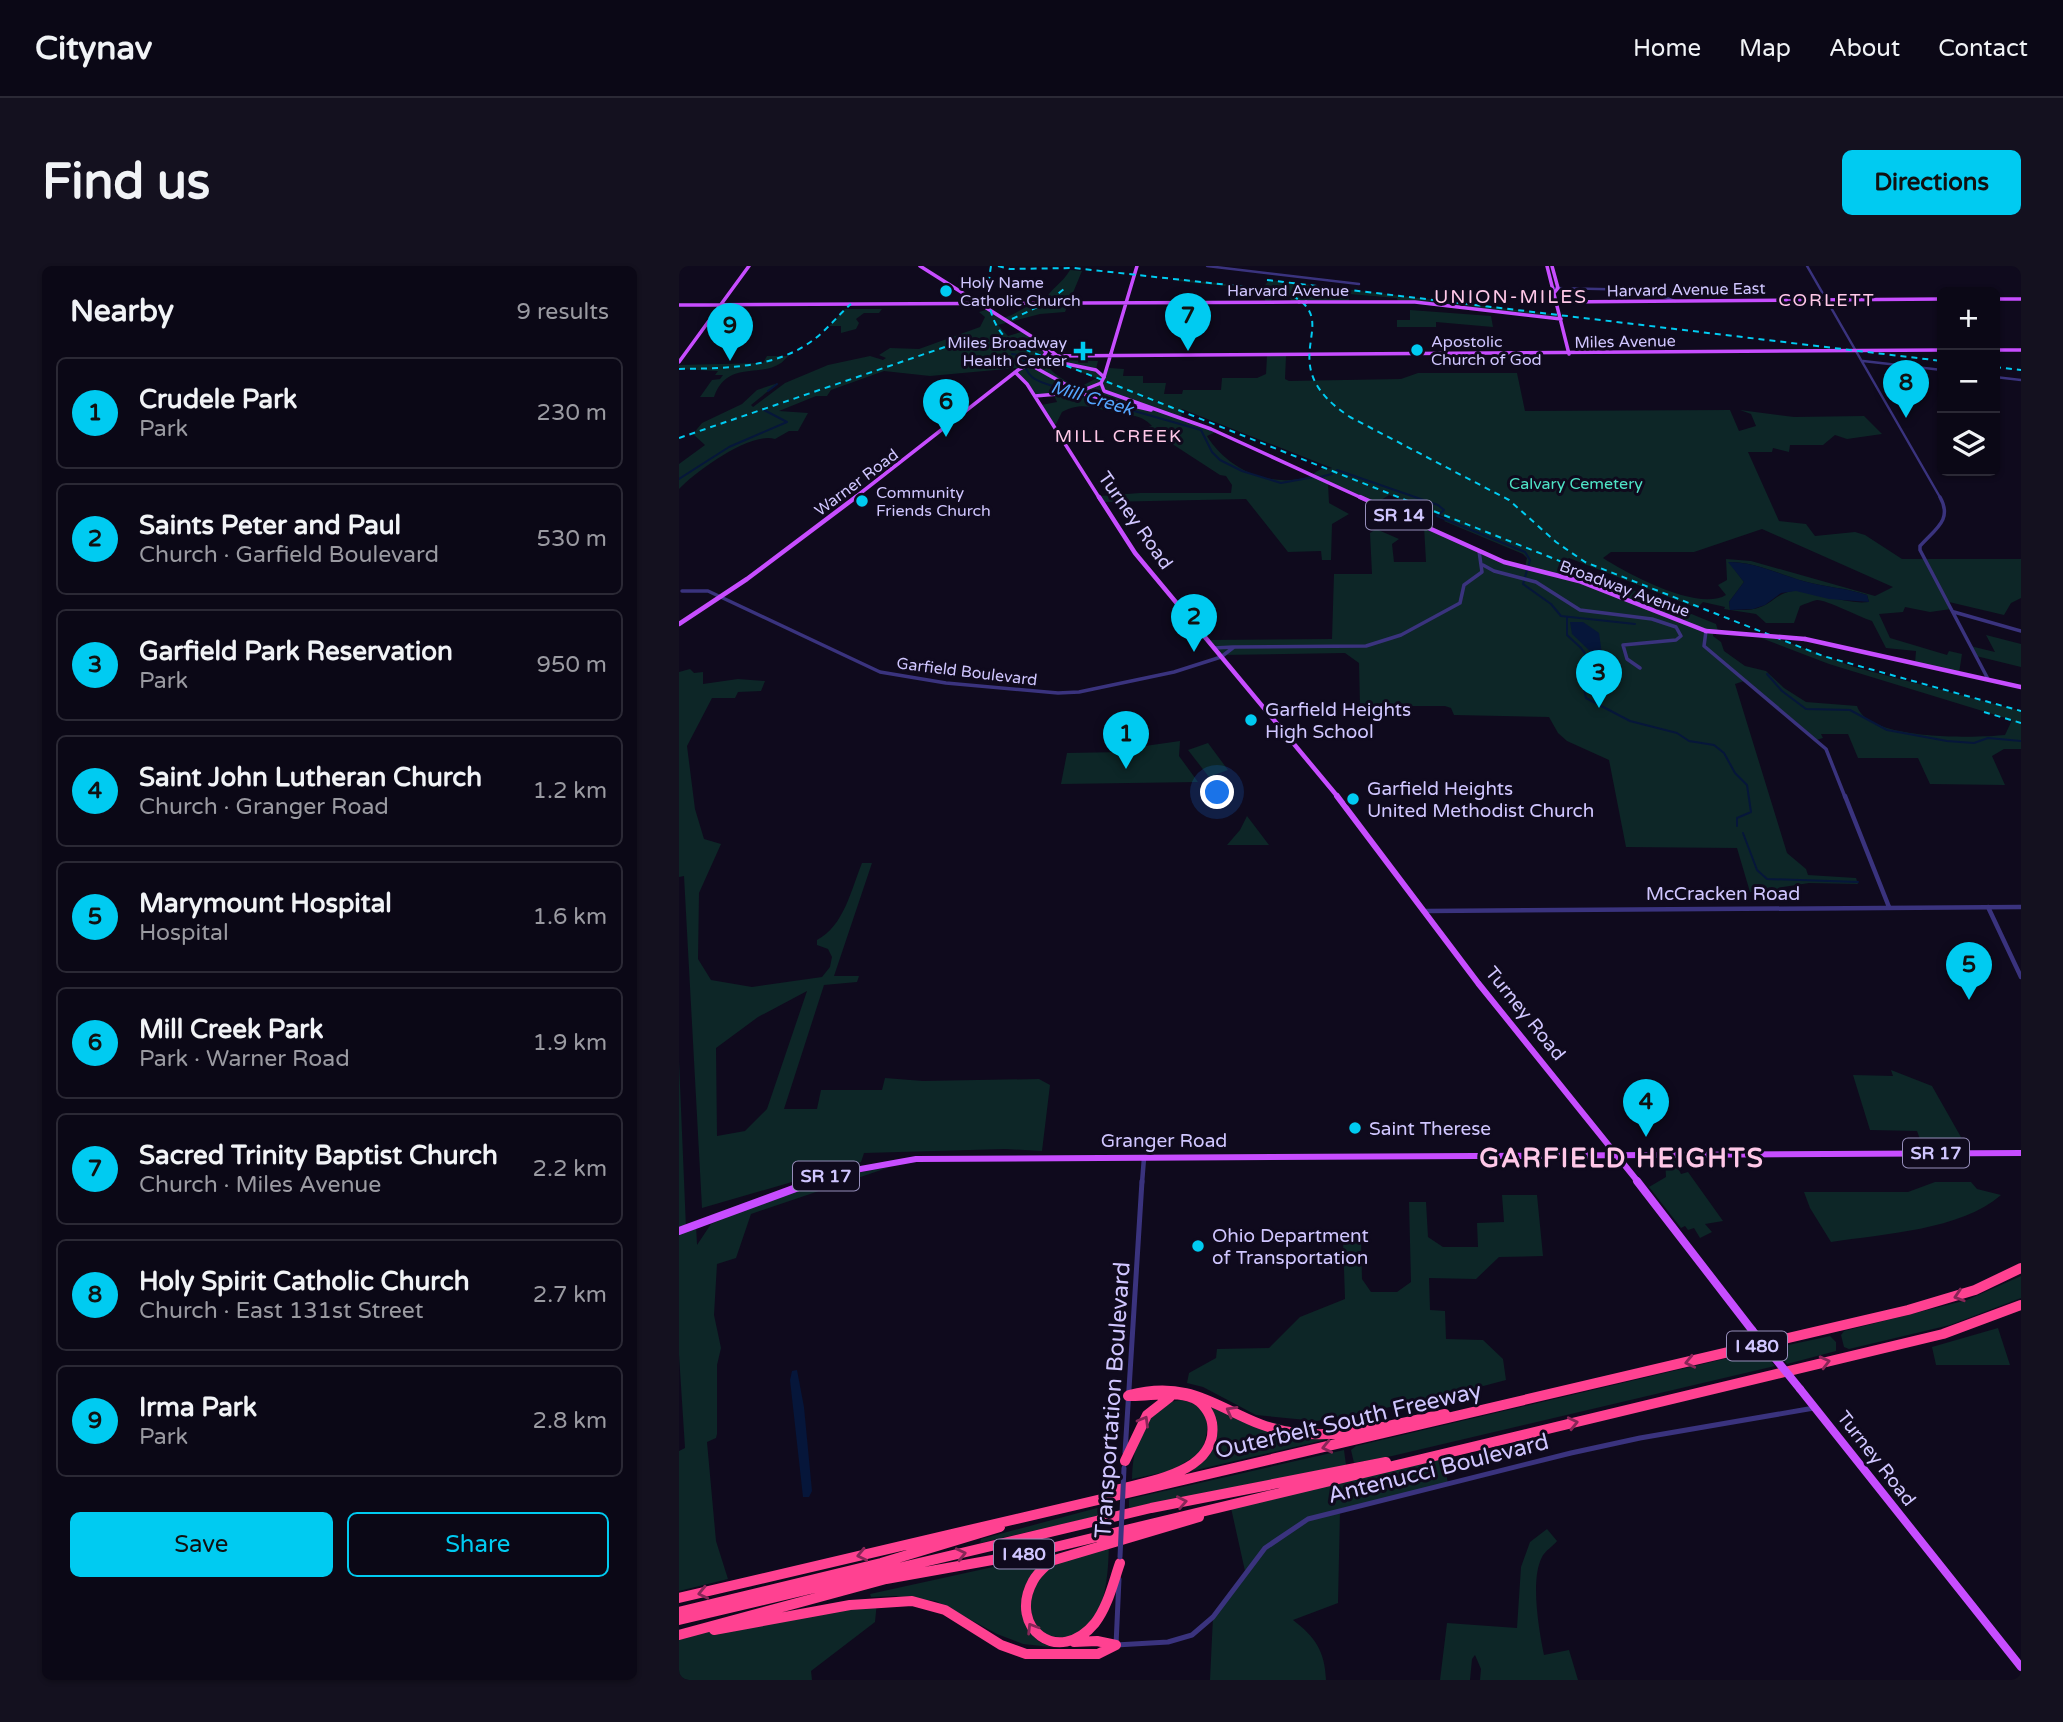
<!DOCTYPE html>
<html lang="en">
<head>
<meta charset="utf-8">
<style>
	:root { --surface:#0b0816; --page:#14111f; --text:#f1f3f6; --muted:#9a9aa1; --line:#2b2935; --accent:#00cbf1 }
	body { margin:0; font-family:"Varela Round",sans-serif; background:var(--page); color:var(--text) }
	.controls { position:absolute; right:21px; top:21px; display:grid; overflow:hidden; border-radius:10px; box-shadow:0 2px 5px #0004 }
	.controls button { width:63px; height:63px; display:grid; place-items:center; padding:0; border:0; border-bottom:2px solid var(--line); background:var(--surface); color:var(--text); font:35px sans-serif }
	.you { position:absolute; left:539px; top:527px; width:24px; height:24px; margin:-18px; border:5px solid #fff; border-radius:50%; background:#1a73e8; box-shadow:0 0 0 10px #1a73e833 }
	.badge { display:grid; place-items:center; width:46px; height:46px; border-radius:50%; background:var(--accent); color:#111; font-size:23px; font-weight:700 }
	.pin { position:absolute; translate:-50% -58px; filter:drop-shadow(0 2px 4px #0008) }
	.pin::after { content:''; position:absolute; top:37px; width:24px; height:21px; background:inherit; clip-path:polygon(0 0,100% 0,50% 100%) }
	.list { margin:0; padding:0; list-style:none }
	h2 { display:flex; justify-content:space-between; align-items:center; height:91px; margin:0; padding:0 28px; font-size:30px }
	h2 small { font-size:23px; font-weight:400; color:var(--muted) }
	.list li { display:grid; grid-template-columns:46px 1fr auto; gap:21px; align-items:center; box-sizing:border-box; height:112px; margin:0 14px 14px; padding:0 14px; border:2px solid var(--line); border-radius:10px }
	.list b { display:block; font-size:26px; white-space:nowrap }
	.list p { margin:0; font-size:23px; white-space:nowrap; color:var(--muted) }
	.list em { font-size:23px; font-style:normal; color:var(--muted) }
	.actions { display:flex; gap:14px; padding:21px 28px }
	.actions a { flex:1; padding:16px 0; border:2px solid var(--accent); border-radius:10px; text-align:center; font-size:24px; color:var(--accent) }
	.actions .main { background:var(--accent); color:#111 }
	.icon { flex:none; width:38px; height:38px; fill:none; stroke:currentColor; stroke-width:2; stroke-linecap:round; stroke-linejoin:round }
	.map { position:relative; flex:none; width:1342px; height:1414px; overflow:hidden; border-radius:10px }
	header { display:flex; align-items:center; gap:42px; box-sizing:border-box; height:98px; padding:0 35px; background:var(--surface); border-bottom:2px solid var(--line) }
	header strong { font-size:33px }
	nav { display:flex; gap:38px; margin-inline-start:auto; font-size:24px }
	.intro { display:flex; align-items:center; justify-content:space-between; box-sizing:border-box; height:168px; padding:0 42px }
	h1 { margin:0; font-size:49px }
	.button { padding:18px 32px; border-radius:10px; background:var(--accent); color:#111; font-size:24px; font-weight:700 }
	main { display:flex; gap:42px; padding:0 42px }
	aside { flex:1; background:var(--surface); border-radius:10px; box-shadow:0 2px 5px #0004 }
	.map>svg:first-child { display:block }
</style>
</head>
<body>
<header>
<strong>Citynav</strong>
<nav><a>Home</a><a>Map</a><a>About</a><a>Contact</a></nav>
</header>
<div class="intro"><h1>Find us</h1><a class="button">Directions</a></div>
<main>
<aside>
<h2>Nearby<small>9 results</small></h2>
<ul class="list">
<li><span class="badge">1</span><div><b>Crudele Park</b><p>Park</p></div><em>230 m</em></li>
<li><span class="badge">2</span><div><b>Saints Peter and Paul</b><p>Church · Garfield Boulevard</p></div><em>530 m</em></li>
<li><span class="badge">3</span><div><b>Garfield Park Reservation</b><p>Park</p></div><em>950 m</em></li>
<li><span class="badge">4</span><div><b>Saint John Lutheran Church</b><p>Church · Granger Road</p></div><em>1.2 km</em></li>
<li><span class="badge">5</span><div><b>Marymount Hospital</b><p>Hospital</p></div><em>1.6 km</em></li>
<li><span class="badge">6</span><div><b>Mill Creek Park</b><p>Park · Warner Road</p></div><em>1.9 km</em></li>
<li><span class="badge">7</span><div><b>Sacred Trinity Baptist Church</b><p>Church · Miles Avenue</p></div><em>2.2 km</em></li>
<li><span class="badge">8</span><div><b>Holy Spirit Catholic Church</b><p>Church · East 131st Street</p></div><em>2.7 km</em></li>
<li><span class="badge">9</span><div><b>Irma Park</b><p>Park</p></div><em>2.8 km</em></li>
</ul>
<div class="actions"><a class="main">Save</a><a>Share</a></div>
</aside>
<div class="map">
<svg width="1342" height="1414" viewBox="0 0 1342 1414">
	<rect width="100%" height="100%" fill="#0f0a1d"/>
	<path fill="#0d2627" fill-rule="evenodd" d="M391 4 403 5 386 46 361 48 319 59 329 70 345 65 367 86 364 91 369 93 366 96C373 108 388 117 401 121L416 113 423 115 372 94 419 95 417 103 425 111 430 102 445 103 444 110H464V117H487L485 128H503L504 124H542L543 112H578L587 108 588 90H607L606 113 610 115 722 113 739 107H838L846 145 1051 144 1060 165 1077 160 1072 148 1061 144 1115 151 1185 150 1203 168 1168 173 1156 169 1144 179H1111L1110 186 1094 182 1093 186H1069L1100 255 1127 258 1136 270 1176 266 1186 269 1223 293H1342V332L1332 337 1325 349 1270 336 1272 343 1251 346 1226 341 1224 346 1200 348 1211 372 1268 389 1270 385 1283 388 1280 407 1236 397 1237 385 1207 382 1193 355C1180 351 1148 334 1138 334 1133 335 1126 338 1121 340L1115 357H1087L1077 348 1045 343 1046 341 1024 336 1018 342 890 292 885 296 1037 358 1040 368H1034V370L1042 376 1045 385 1066 400 1087 405 1105 422 1127 436 1178 440C1189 475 1297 472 1326 469L1333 454 1150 398 1072 368 1092 370 1175 401 1342 445V483H1325L1313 490 1326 519 1251 518 1239 492H1179L1169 468H1142L1144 472 1137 474 1065 415 1056 418 1108 587 1127 603 1129 609 1177 612 1179 618 1130 617 1104 621V625L1071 626 1058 582 947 581 930 494 888 475 879 467 870 451 775 449 772 442 766 440H681L680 397 666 387 540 389 528 374 653 373 655 308H693L691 267 697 263 720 273 713 278 715 296H747L745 260 812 291 846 301 848 292 844 288 765 255 768 252 710 229 696 238 649 217 650 237 670 248 653 258 652 294H643L642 285 609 286 567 233 424 236 421 230 461 227H552L553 219 547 210 541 209 481 170 469 173 466 165 462 163 473 160C460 146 448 151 432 146 413 141 402 136 383 146L377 158 374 159 362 139 378 136 375 129 356 130 336 106 338 102 251 110 205 105 152 124 148 130H137L100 145 129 147 119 165H110L96 173C72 165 17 205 0 223V198L26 179 14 168 23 157 63 138 78 124 99 117 72 139 74 141 106 117 149 99 191 90 204 94 207 92 200 89 211 82 240 83 301 61 306 51 300 46 310 43 325 52C341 46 349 37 365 37 370 23 384 17 391 4ZM503 143 653 202C650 203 647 202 643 203 638 204 634 209 629 211 590 222 548 203 528 170L537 166 502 151ZM1083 263 1214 321 1196 330 1072 295 1047 293 1048 314 1039 319 1047 329C1019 346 949 308 924 292L932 286H1015ZM1050 296C1076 296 1100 308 1124 315 1145 321 1168 322 1188 329L1190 336C1162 339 1138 323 1113 325 1100 327 1095 335 1084 340 1073 345 1062 344 1051 344L1050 336 1065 316Z
		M499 13 584 22 590 14 881 49 882 53 719 36 718 32 670 28V36H612L611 30H595L591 36H586V24L498 15Z
		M166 43H203L200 47H185L177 53 180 57 177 63 162 67V60H150Z
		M731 44 812 50 814 61 757 56V61H718V54H731Z
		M88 90H110C107 91 105 95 102 97 80 112 48 94 35 131H21L33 114 41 113 44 109H36L39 105 0 103V99L84 97Z
		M1307 369 1342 378V401L1297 390 1291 380 1316 386Z
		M11 403 15 407 24 406V418L59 413 86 415 82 425 59 426 56 432H33L8 480 16 543 25 573 42 578 20 627 19 693 32 714 73 721 143 711 151 701 153 691 149 683 138 679V674C165 660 172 624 183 597H193L155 710H180L178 716 145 719 105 843H138L142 824H203L206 812 244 815 360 813 371 819 363 885 326 883 185 887 182 896 23 942 5 610 0 611V406ZM128 725 88 843 66 865 38 870 37 782 79 751Z
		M501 475 500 490 519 516 382 518 388 487 444 486 445 483Z
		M529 477 549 504 530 511 509 484Z
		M568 550 590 579H548L561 564Z
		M0 795 7 962 17 958 18 979 32 958 104 928 177 907 211 901 72 948 57 992 38 998 35 1049 42 1082 38 1099V1168L37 1172 28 1176 37 1275 49 1313 0 1325V1185L6 1182 0 1089Z
		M1212 804 1253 820 1291 887H1246L1238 865 1191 864 1174 809 1214 810Z
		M994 892 1002 908 1009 906 1044 955 1026 958 1033 966 1021 972 1015 962 1009 964 1006 960 1002 962 970 921 987 911 986 893Z
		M1256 916H1292L1298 923 1322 929C1282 964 1204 968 1152 976L1131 942 1125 926H1229Z
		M823 929H858L864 990 820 991 797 1013 750 1012 751 1044 766 1045 767 1073 804 1074 824 1093 827 1114 759 1132 638 1155 577 1149 524 1121 508 1117 510 1107 537 1092 538 1083 590 1082 621 1051 666 1033 664 973H682L683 1013 692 1026H718L732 1016 730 936H747L749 971 764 981H799L798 957 825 956Z
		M1342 1010V1032L1271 1059 1170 1083 1165 1081 1162 1069 1165 1065 1288 1034Z
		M1319 1062 1331 1099H1257L1253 1081Z
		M1151 1070 1157 1076V1085L1108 1098 1095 1082Z
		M1083 1084 1096 1100 713 1190 675 1197 672 1184 677 1180Z
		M502 1134C534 1140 531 1162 522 1187L491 1205 453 1213C454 1180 463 1138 502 1134Z
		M529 1140 654 1172 513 1205 533 1181Z
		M665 1184 667 1199 450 1242V1233Z
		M764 1188 769 1218 661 1244 659 1337 614 1354C636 1371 646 1385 647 1414H531L534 1351 566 1305 552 1242Z
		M433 1238 432 1247 301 1277 302 1273Z
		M868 1263 878 1275C874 1280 866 1285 863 1291 851 1314 860 1364 865 1389L890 1384 899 1414H801L802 1403 796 1389 793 1393 791 1414H761L768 1357 838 1362 842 1301 851 1276Z
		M430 1278C429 1310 428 1360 390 1371 383 1372 374 1370 367 1370 363 1366 358 1362 354 1358 345 1345 354 1316 363 1304Z
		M378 1287 354 1307 342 1338 349 1362 359 1375 372 1381 344 1378 318 1368 257 1335 216 1330 192 1331 191 1328Z
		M198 1336 196 1356 132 1405 133 1414H0V1369Z"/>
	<path fill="#06163a" d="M1049 296C1076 296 1099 308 1124 315 1145 321 1168 322 1188 329L1190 336 1150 333 1117 325 1102 327 1086 339 1074 343 1051 344 1050 336 1065 316Z
		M891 356H904L920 367 923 388 921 397 915 396 913 387 893 368Z
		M118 1104 125 1141 133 1225 130 1231H124L111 1114 113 1105Z"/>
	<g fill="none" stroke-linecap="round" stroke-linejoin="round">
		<path stroke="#06163a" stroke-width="2" d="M333 88 344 90C346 117 364 116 387 124
			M89 125 98 118
			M392 127 522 164 533 186 541 194 563 205 602 217 635 211
			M658 204 759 239 765 244 758 250 846 286 851 294 844 318 872 338 882 350 956 358
			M641 211 653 208
			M0 213 50 181 108 156 85 144
			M888 352V369L902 382 921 408 905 422 907 432 951 455 998 467 1010 475 1035 479 1045 487 1056 507 1068 519 1072 546 1058 552V560
			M1088 408 1103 425 1127 443 1171 444 1208 464 1268 475 1295 477 1309 472 1342 475
			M1064 567 1078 604 1088 613 1179 616"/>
		<path stroke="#3a337e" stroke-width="2.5" d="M528 0 680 18
			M1128 0 1262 233
			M874 22 965 24 996 35
			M1184 95 1263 104
			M1316 111 1342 114"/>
		<path stroke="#3a337e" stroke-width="3.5" d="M1261 231C1274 254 1256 263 1241 280V284L1309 413
			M804 299 815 305 857 316 901 344 973 353 997 361 1002 370 997 374 944 379 948 393 961 402
			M3 325H29L201 406 267 417 379 427 400 426 495 406 542 391 555 381 687 380 722 369 781 337 785 319 803 306 800 285
			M1275 346 1342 365
			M1027 365 1025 380 1147 483 1166 531
			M535 382 554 381"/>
		<path stroke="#3a337e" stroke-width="4.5" d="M1166 530 1210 641
			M1309 641 1342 711
			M747 645 1342 641
			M463 917 465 892"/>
		<path stroke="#3a337e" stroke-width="5" d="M446 1187 463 915
			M440 1313 437 1379 489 1376 513 1369 534 1351 586 1282 629 1253 892 1187 961 1172 1135 1142"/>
		<path stroke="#c74dff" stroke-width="3.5" d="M241 0 355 72
			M868 0 890 88
			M873 0 879 22 875 27
			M1316 33H1342
			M627 36H736L882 53
			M877 36 1263 33
			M0 39 620 36
			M354 71 367 86 365 90 1263 84
			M364 78 388 98 417 104 425 111 458 0
			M1316 84H1342
			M0 96 70 0
			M336 106 348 118 421 233
			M407 123 422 117 425 125 532 163 685 233
			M356 130 379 128
			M174 233 339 104 358 94 357 102 404 128 472 144"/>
		<path stroke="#c74dff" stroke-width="4.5" d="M420 231 456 287 659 531
			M681 231 825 296 900 315 1027 365
			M0 358 68 313 177 231
			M1126 373 1342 421"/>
		<path stroke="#c74dff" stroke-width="6" d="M658 530 799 717 960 917
			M130 917 176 904 237 893 1342 887"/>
		<path stroke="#c74dff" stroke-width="8" d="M958 915 1073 1064
			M0 965 136 915
			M1121 1123 1342 1401"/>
		<path stroke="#ff4191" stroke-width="10" d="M450 1129C526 1109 551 1160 618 1167 667 1173 718 1157 766 1148
			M446 1195 468 1149 491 1131
			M437 1224C471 1215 540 1206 533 1157 531 1146 523 1136 514 1132 494 1124 470 1131 449 1130
			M441 1297C434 1317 429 1340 416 1357 380 1401 328 1362 354 1315 358 1307 366 1301 372 1295L520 1251
			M0 1332 1229 1044 1296 1024 1342 1002
			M0 1346 202 1297 321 1261
			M0 1354 472 1242 707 1196
			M35 1364 171 1339 233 1335 266 1344 322 1379 347 1388H419L437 1379
			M0 1369 207 1313 347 1288 1264 1068 1342 1039
			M395 1376 418 1375 437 1379"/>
		<path stroke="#00cbf1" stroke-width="2" stroke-dasharray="6 5" stroke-linecap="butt" d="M312 0C307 31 308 59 335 79L906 305
			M319 0 331 3 395 2 586 23C599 26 616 28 626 39 651 66 598 103 671 151L830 234 877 276 906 296 1144 390 1342 445
			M588 14 1263 95
			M371 34 385 23
			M333 53 363 39
			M1316 101 1342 104
			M0 103C44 102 89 103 127 79 145 68 157 51 172 38
			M0 172 266 81 301 76 330 80
			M1305 446 1342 457"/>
		<path stroke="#3a337e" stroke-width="5" d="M441 1291 445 1202"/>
		<path stroke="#c74dff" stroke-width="3.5" d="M620 36H627
			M358 94 365 90
			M422 117 425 111
			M379 128 407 123"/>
		<path stroke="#c74dff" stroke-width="4.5" d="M1027 365 1126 373"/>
		<path stroke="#c74dff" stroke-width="8" d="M1073 1064 1121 1123"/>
	</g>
	<defs><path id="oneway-chevron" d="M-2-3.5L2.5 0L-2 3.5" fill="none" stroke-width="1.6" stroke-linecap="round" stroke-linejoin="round" transform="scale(1.75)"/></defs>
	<g stroke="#872657">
		<use href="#oneway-chevron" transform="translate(1280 1030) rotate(162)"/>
		<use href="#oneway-chevron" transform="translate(1011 1096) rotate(167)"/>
		<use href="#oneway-chevron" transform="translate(1146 1096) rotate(-14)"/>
		<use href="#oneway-chevron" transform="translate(552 1145) rotate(-151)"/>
		<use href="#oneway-chevron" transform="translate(465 1155) rotate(-60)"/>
		<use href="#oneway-chevron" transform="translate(894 1157) rotate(-13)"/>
		<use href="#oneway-chevron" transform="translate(648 1181) rotate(167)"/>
		<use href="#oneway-chevron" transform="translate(503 1236) rotate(-11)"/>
		<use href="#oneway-chevron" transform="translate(282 1288) rotate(-13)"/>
		<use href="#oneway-chevron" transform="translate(183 1289) rotate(167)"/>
		<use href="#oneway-chevron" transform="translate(24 1327) rotate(167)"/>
		<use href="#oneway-chevron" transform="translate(353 1362) rotate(-122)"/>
	</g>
	<g fill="#00cbf1" stroke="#0f0a1d" stroke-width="2.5">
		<circle cx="267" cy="25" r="7"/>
		<circle cx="738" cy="84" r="7"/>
		<path d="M400.5 74.5h7v7h7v7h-7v7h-7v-7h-7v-7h7z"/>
		<circle cx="183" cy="235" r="7"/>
		<circle cx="572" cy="454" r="7"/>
		<circle cx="674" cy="533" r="7"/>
		<circle cx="676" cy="862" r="7"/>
		<circle cx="519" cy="980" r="7"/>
	</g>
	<g text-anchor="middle" stroke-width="6" stroke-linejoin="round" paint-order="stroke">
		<g font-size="16" fill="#d0c6ff" stroke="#0f0a1d" text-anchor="start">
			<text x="281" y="22">Holy Name<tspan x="281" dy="18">Catholic Church</tspan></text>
			<text x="752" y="81">Apostolic<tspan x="752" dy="18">Church of God</tspan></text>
			<text x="388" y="82" text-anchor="end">Miles Broadway<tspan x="388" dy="18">Health Center</tspan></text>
			<text x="197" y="232">Community<tspan x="197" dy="18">Friends Church</tspan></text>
		</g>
		<g font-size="16" fill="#d0c6ff" stroke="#0f0a1d">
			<text transform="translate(1007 23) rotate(-1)" y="6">Harvard Avenue East</text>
			<text x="609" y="30">Harvard Avenue</text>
			<text transform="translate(946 75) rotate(-1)" y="6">Miles Avenue</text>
			<text transform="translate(177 216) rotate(-37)" y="6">Warner Road</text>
			<text transform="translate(946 322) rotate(20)" y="6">Broadway Avenue</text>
			<text transform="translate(288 405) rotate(7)" y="6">Garfield Boulevard</text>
		</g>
		<g font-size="16" fill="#4ee3c6" stroke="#0f0a1d">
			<text x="897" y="223">Calvary Cemetery</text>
		</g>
		<g font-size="18" letter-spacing="2" fill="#ffc8e8" stroke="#0f0a1d">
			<text x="1148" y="40">CORLETT</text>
			<text x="440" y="176">MILL CREEK</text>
		</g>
		<g font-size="18" font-style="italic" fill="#54a6ff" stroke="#0f0a1d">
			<text transform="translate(413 132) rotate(16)" y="6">Mill Creek</text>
		</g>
		<g fill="#0f0a1d" stroke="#968ebb" stroke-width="2">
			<rect x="687" y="234.5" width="66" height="29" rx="5"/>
			<rect x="1224" y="872.5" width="66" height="29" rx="5"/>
			<rect x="114" y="895.5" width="66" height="29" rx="5"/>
			<rect x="1048" y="1065.5" width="60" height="29" rx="5"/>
			<rect x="315" y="1273.5" width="60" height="29" rx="5"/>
		</g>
		<g font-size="18" font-weight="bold" fill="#d0c6ff">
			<text x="720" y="255">SR 14</text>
			<text x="1257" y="893">SR 17</text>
			<text x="147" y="916">SR 17</text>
			<text x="1078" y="1086">I 480</text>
			<text x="345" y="1294">I 480</text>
		</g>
		<g font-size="19" letter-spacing="2" fill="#ffc8e8" stroke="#0f0a1d">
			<text x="832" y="37">UNION-MILES</text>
		</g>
		<g font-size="19" fill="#d0c6ff" stroke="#0f0a1d">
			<text transform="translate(457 254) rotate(55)" y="7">Turney Road</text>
			<text x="1044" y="634">McCracken Road</text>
			<text transform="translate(847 747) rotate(51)" y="7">Turney Road</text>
			<text x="485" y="881">Granger Road</text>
			<text transform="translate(1198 1192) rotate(52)" y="7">Turney Road</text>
		</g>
		<g font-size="19" fill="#d0c6ff" stroke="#0f0a1d" text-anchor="start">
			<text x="586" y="450">Garfield Heights<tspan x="586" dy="22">High School</tspan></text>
			<text x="688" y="529">Garfield Heights<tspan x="688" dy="22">United Methodist Church</tspan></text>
			<text x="690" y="869">Saint Therese</text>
			<text x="533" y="976">Ohio Department<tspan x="533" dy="22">of Transportation</tspan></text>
		</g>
		<g font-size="23" fill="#d0c6ff" stroke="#0f0a1d">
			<text transform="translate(433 1134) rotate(-86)" y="8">Transportation Boulevard</text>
			<text transform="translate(669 1154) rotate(-13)" y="8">Outerbelt South Freeway</text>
			<text transform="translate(759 1202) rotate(-14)" y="8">Antenucci Boulevard</text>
		</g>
		<g font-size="26" font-weight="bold" letter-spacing="2" fill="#ffc8e8" stroke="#0f0a1d">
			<text x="943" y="901">GARFIELD HEIGHTS</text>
		</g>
	</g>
</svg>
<div class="controls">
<button>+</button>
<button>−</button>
<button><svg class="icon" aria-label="layers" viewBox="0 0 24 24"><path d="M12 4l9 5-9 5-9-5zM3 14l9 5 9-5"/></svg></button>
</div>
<div class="you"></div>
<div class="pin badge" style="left:447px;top:503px">1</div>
<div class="pin badge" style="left:515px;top:386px">2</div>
<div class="pin badge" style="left:920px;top:442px">3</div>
<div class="pin badge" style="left:967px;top:871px">4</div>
<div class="pin badge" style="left:1290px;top:734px">5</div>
<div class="pin badge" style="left:267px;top:171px">6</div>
<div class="pin badge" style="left:509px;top:85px">7</div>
<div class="pin badge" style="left:1227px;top:152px">8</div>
<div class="pin badge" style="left:51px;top:95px">9</div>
</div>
</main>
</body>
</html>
